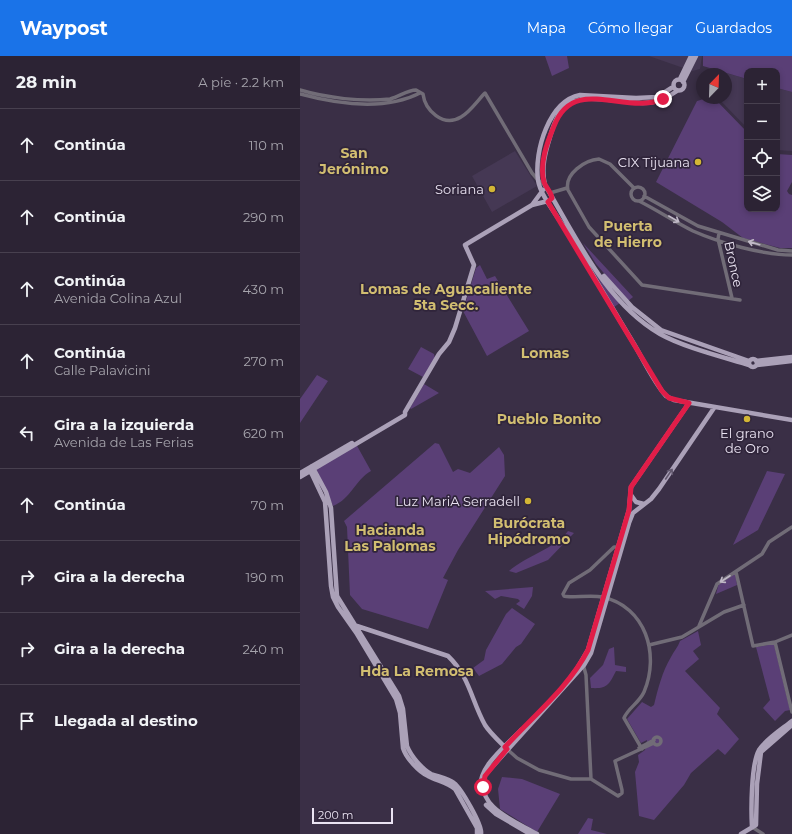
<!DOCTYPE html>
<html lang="es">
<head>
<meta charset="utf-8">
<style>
	:root { --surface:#2c2334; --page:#382f40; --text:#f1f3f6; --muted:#a6a4ac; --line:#48404f; --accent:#1a73e8 }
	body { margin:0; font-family:Montserrat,sans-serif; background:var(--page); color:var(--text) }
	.controls { position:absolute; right:12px; top:12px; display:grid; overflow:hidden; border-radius:8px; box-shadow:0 2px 6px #0003 }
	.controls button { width:36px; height:36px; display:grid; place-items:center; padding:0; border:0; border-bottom:1px solid var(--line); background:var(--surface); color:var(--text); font:20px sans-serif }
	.compass { position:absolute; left:396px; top:12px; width:36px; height:36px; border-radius:50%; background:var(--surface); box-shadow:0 2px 6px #0003; rotate:23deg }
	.scale { position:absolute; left:12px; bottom:10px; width:81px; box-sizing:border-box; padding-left:4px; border:2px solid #eae3f2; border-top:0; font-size:11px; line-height:14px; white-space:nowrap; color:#eae3f2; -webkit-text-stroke:3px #30253b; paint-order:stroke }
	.stop { position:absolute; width:12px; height:12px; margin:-9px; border:3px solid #e11d48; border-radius:50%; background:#fff }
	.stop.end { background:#e11d48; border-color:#fff; box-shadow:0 1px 4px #0008 }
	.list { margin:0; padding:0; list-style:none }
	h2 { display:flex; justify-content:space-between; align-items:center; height:52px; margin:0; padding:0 16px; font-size:17px }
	h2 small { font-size:13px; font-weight:400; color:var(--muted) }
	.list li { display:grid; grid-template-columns:26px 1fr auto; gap:12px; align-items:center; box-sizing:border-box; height:72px; padding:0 16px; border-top:1px solid var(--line) }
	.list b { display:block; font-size:15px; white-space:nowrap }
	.list p { margin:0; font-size:13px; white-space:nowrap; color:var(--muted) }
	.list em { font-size:13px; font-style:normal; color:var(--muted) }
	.icon { flex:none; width:22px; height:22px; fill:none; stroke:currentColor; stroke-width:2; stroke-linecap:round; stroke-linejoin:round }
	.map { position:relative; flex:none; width:492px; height:778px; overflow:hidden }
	header { display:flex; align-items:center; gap:24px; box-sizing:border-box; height:56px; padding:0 20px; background:var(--accent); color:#fff }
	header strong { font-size:19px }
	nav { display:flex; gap:22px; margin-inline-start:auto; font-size:14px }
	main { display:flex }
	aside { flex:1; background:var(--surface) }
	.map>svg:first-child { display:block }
</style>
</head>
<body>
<header>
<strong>Waypost</strong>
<nav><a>Mapa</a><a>Cómo llegar</a><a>Guardados</a></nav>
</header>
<main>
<aside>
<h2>28 min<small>A pie · 2.2 km</small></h2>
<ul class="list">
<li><svg class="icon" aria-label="ahead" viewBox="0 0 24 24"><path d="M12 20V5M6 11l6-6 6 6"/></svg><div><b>Continúa</b></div><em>110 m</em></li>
<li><svg class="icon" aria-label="ahead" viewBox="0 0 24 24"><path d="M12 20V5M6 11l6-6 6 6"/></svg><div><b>Continúa</b></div><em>290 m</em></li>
<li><svg class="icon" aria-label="ahead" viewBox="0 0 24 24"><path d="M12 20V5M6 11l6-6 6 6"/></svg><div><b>Continúa</b><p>Avenida Colina Azul</p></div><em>430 m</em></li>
<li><svg class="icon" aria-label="ahead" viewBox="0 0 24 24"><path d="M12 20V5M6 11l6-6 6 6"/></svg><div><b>Continúa</b><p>Calle Palavicini</p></div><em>270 m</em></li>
<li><svg class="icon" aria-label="left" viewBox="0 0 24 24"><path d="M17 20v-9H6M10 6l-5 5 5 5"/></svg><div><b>Gira a la izquierda</b><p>Avenida de Las Ferias</p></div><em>620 m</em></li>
<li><svg class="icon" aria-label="ahead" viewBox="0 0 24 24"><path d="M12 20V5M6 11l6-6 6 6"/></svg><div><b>Continúa</b></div><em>70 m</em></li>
<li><svg class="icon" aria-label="right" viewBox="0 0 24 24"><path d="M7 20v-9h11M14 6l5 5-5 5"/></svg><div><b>Gira a la derecha</b></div><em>190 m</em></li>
<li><svg class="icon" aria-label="right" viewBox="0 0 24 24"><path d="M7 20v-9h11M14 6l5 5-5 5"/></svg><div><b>Gira a la derecha</b></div><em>240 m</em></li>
<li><svg class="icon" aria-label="arrive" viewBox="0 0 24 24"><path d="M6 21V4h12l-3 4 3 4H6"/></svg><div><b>Llegada al destino</b></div></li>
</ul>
</aside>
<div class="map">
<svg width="492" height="778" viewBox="0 0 492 778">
	<rect width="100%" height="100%" fill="#3a2f46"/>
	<path fill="#453854" d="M349 0H402L400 13 392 15Z
		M409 12 447 23V72L418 42H426V18H407Z
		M477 32 492 36V95L477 94Z
		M215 95 237 130 192 156 172 120Z"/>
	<path fill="#5a3f76" d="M245 0H267L269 12 252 20Z
		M403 0H492V36L477 32V15H447V23L403 10Z
		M407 42H414L447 76V153H477V98L492 99V126L487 135 489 138 492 139V192H480L443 182 422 166 356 126 397 45Z
		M283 187 333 241 328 245 296 208Z
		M180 209 187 223 195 220 229 275 187 300 163 255 176 212Z
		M293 214 320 247 314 251Z
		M121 291 134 298 135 303 123 321 108 313Z
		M17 319 28 325 0 367V343Z
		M124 328 139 337 111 353 110 352Z
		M135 387 139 388 153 416 158 413 170 417 199 391 204 399 205 420 158 494 143 522 148 524 128 573 62 553 50 539 47 471 44 465Z
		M56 388 71 415C55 424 51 443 33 450L16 413Z
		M467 415 485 418 458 474 433 489Z
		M268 475 274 477 248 504 216 517 209 515C226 500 256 492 268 475Z
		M435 517 437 529 416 538 419 527Z
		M233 531 232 540 224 553 216 548 220 545 218 543 201 540 195 543 185 535Z
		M212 552 235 568 221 588 216 591 202 608 179 620 173 612 184 604 186 594 206 558Z
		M398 575 401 589 393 595 399 603 385 615 420 652 417 658 439 683 425 699 418 693 391 717 384 729 354 764 339 760 335 716 339 706 338 699 345 694 347 684 341 687 327 663 342 646 351 651 354 649C358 633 362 616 371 601 374 595 378 591 380 585Z
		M474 588 490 654 485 655 475 665 463 652 470 644 456 591Z
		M314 591 315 609 326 611V616L316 615C309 629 307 633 291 632L290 622 303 609 309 593Z
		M202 721 222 723 260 738 237 776 200 753 198 733Z
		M288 762 293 763 291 774 307 778H278Z"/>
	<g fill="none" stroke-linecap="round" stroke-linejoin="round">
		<path stroke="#716c77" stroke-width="3.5" d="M0 34C27 42 61 46 90 43 99 41 107 34 116 34L123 38C125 54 143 72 161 61 170 56 178 44 185 37L232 117 238 124 245 129
			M0 38C37 48 85 55 120 37
			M331 138a7 7 0 1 1 14 0a7 7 0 1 1-14 0Z
			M334 132 310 108 299 103C285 104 264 118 268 134L289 171 342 229 440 244
			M250 137 267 132
			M344 140 398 170 478 194 492 195
			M339 145C357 154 375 166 393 175 420 187 463 199 492 199
			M419 177 418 183 432 242
			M320 491H314L290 514 269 527 263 538 264 540C267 542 293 539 302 541 346 550 360 599 344 636 339 647 328 652 324 662L342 693
			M436 516 453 590 475 586 492 579
			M399 570 417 528 462 498 469 486 492 471
			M475 586 492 656
			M349 589 382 581 424 556 444 549
			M283 608 286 619 291 723
			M353 685a4 4 0 1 1 8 0a4 4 0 1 1-8 0Z
			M339 692 354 684
			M207 693 217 702 239 714 271 723H291L318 740 322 737V734L315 705 354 687
			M452 771 463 778"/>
		<path stroke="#aba1b8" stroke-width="4.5" d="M380 23 391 0
			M373.5 29a5.5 5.5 0 1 1 11 0a5.5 5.5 0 1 1-11 0Z
			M383 26 396 0
			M373 31 357 41 336 42 280 39C249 45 234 95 238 124 240 140 260 163 269 179 291 215 312 252 334 288 344 305 353 325 366 340L374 344 492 364
			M377 35C371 39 365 43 358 45 332 53 285 32 265 51 257 58 253 70 250 81 245 97 241 112 245 129 276 181 305 246 360 278 383 291 423 301 449 309
			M232 149 243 134
			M304 220 332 251 361 274 449 305
			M449 307a4 4 0 1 1 8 0a4 4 0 1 1-8 0Z
			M456 305 492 301
			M457 309 492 305
			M12 410 26 436 31 452 37 540 99 640 103 653 107 690C111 700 122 713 131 718 139 721 148 722 154 727 161 732 183 770 181 778
			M9 412 25 446 31 530 33 541 38 551 57 578 96 643 100 657 103 692C106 702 119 716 128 720 137 725 147 726 155 733L177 772V778
			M0 417 52 387
			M0 421 105 359V356L139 298 149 286 155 272 174 209 165 189 232 149 248 145
			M331 439 336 446 344 448
			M57 570 148 600C170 621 171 644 185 669 190 677 199 685 206 692
			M270 622 278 611 288 594 329 454 331 431 389 347
			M180 735C178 710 205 691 221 674
			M186 749 196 758 230 778
			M452 771C451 754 451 708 459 694 466 683 482 673 492 665
			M237 778C215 765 174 751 185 719L284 609 291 597 329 467 333 457 351 443 359 433 414 352
			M441 778 456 769 457 728 461 696 492 669"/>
	</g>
	<defs><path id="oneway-shaft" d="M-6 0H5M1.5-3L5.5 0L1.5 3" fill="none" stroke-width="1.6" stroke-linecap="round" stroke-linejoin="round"/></defs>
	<g stroke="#c0b9c7">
		<use href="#oneway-shaft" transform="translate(374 163) rotate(30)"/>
		<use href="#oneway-shaft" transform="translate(454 187) rotate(-164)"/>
		<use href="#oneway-shaft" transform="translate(425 523) rotate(147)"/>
	</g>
	<use stroke="#61576d" href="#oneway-shaft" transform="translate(369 418) rotate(-56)"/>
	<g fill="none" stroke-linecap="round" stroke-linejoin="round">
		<path stroke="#e11d48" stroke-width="5" d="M183 731 185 720 207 693 205 691C233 660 269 631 288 594L329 454 331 431 389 347 369 342 362 335 248 146 252 142C251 136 246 132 244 126 239 108 247 87 254 70 274 18 325 60 363 43"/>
	</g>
	<g fill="#d3b635" stroke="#30253b" stroke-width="1.5">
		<circle cx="398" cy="106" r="4"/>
		<circle cx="192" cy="133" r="4"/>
		<circle cx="447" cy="363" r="4"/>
		<circle cx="228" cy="445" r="4"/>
	</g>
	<g text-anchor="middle" stroke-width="3.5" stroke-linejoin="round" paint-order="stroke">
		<g font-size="13" fill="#eae3f2" stroke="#30253b" text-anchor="end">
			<text x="390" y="111">CIX Tijuana</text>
			<text x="184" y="138">Soriana</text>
			<text x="447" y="382" text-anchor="middle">El grano<tspan x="447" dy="15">de Oro</tspan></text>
			<text x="220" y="450">Luz MariA Serradell</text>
		</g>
		<g font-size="13" fill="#eae3f2" stroke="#30253b">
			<text transform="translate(434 208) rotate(78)" y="5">Bronce</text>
		</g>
		<g font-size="14" font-weight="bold" fill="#d2be71" stroke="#30253b">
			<text x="54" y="102">San<tspan x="54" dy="16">Jerónimo</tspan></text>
			<text x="328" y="175">Puerta<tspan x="328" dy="16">de Hierro</tspan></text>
			<text x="146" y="238">Lomas de Aguacaliente<tspan x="146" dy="16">5ta Secc.</tspan></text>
			<text x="245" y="302">Lomas</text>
			<text x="249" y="368">Pueblo Bonito</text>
			<text x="229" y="472">Burócrata<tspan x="229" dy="16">Hipódromo</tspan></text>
			<text x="90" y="479">Hacianda<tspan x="90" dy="16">Las Palomas</tspan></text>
			<text x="117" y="620">Hda La Remosa</text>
		</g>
	</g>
</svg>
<div class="controls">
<button>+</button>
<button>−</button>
<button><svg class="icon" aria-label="locate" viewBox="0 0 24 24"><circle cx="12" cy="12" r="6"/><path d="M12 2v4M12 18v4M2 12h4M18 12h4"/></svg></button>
<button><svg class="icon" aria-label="layers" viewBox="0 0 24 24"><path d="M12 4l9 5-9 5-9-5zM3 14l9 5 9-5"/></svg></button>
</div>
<svg class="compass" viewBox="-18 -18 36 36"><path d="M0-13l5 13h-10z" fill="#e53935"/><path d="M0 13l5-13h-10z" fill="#a6a4ac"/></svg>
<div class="scale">200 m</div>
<div class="stop" style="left:183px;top:731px"></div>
<div class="stop end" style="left:363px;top:43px"></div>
</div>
</main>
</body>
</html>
